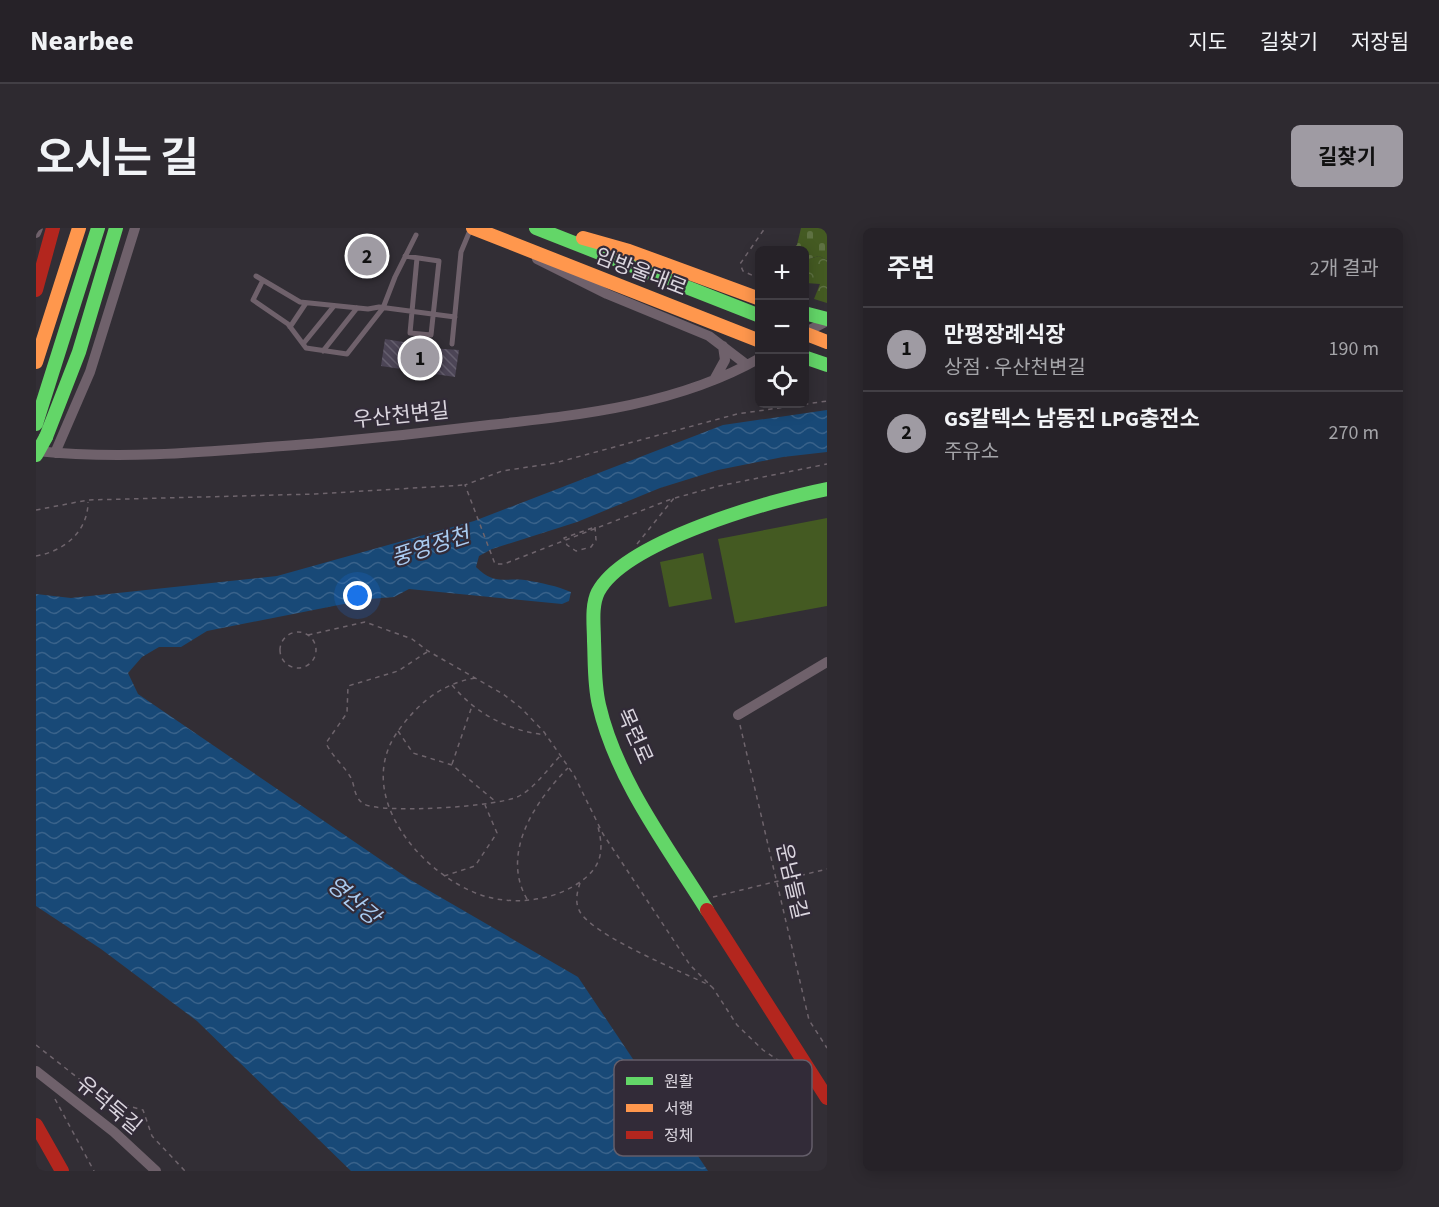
<!DOCTYPE html>
<html lang="ko">
<head>
<meta charset="utf-8">
<style>
	:root { --surface:#262228; --page:#2e2a30; --text:#f1f3f6; --muted:#a4a4a8; --line:#423f45; --accent:#9f9ba3 }
	body { margin:0; font-family:"Source Sans 3","Noto Sans KR",sans-serif; background:var(--page); color:var(--text) }
	.controls { position:absolute; right:18px; top:18px; display:grid; overflow:hidden; border-radius:9px; box-shadow:0 3px 15px #0003 }
	.controls button { width:54px; height:54px; display:grid; place-items:center; padding:0; border:0; border-bottom:2px solid var(--line); background:var(--surface); color:var(--text); font:30px sans-serif }
	.you { position:absolute; left:322px; top:368px; width:21px; height:21px; margin:-15px; border:4px solid #fff; border-radius:50%; background:#1a73e8; box-shadow:0 0 0 9px #1a73e833 }
	.badge { display:grid; place-items:center; width:39px; height:39px; border-radius:50%; background:var(--accent); color:#111; font-size:20px; font-weight:700 }
	.pin { position:absolute; translate:-50% -50%; border:3px solid #fff; box-shadow:0 2px 6px #0006 }
	.list { margin:0; padding:0; list-style:none }
	h2 { display:flex; justify-content:space-between; align-items:center; height:78px; margin:0; padding:0 24px; font-size:26px }
	h2 small { font-size:20px; font-weight:400; color:var(--muted) }
	.list li { display:grid; grid-template-columns:39px 1fr auto; gap:18px; align-items:center; box-sizing:border-box; height:84px; padding:0 24px; border-top:2px solid var(--line) }
	.list b { display:block; font-size:22px; white-space:nowrap }
	.list p { margin:0; font-size:20px; white-space:nowrap; color:var(--muted) }
	.list em { font-size:20px; font-style:normal; color:var(--muted) }
	.icon { flex:none; width:33px; height:33px; fill:none; stroke:currentColor; stroke-width:2; stroke-linecap:round; stroke-linejoin:round }
	.map { position:relative; flex:none; width:791px; height:943px; overflow:hidden; border-radius:9px }
	header { display:flex; align-items:center; gap:36px; box-sizing:border-box; height:84px; padding:0 30px; background:var(--surface); border-bottom:2px solid var(--line) }
	header strong { font-size:28px }
	nav { display:flex; gap:33px; margin-inline-start:auto; font-size:21px }
	.intro { display:flex; align-items:center; justify-content:space-between; box-sizing:border-box; height:144px; padding:0 36px }
	h1 { margin:0; font-size:42px }
	.button { padding:15px 27px; border-radius:9px; background:var(--accent); color:#111; font-size:21px; font-weight:700 }
	main { display:flex; gap:36px; padding:0 36px }
	aside { flex:1; background:var(--surface); border-radius:9px; box-shadow:0 3px 15px #0003 }
	.map>svg:first-child { display:block }
</style>
</head>
<body>
<header>
<strong>Nearbee</strong>
<nav><a>지도</a><a>길찾기</a><a>저장됨</a></nav>
</header>
<div class="intro"><h1>오시는 길</h1><a class="button">길찾기</a></div>
<main>
<div class="map">
<svg width="791" height="943" viewBox="0 0 791 943">
	<defs>
		<pattern id="forest-crowns" width="20" height="18" patternUnits="userSpaceOnUse" patternTransform="scale(1.5)"><rect width="20" height="18" fill="#445a22"/><path d="M2 6a3 3 0 1 1 6 0M12 15a3 3 0 1 1 6 0" fill="none" stroke="#5e7142"/></pattern>
		<pattern id="cemetery-stones" width="16" height="16" patternUnits="userSpaceOnUse" patternTransform="scale(1.5)"><rect width="16" height="16" fill="#445a22"/><path d="M2 7V4a2 2 0 0 1 4 0v3zM10 15v-3a2 2 0 0 1 4 0v3z" fill="#5e7142"/></pattern>
		<pattern id="water-waves" width="16" height="10" patternUnits="userSpaceOnUse" patternTransform="scale(1.5)"><rect width="16" height="10" fill="#184977"/><path d="M0 5q4-4 8 0t8 0" fill="none" stroke="#39628a"/></pattern>
		<pattern id="building-back-hatch" width="6" height="6" patternUnits="userSpaceOnUse" patternTransform="scale(1.5)"><rect width="6" height="6" fill="#4c4556"/><path d="M-1 5l2 2M0 0l6 6M5-1l2 2" fill="none" stroke="#655f6e"/></pattern>
	</defs>
	<rect width="100%" height="100%" fill="#322e35"/>
	<path fill="url(#forest-crowns)" d="M783 28 791 32V75L778 71 784 56 770 55 769 59V32Z"/>
	<path fill="url(#cemetery-stones)" d="M765 0H791V32L783 28 769 32 768 22H754L761 17Z"/>
	<path fill="#445a22" d="M791 290V378L699 395 682 311Z
		M667 325 676 371 633 379 624 334Z"/>
	<path fill="url(#water-waves)" d="M791 182V224L747 229 682 242 624 260 541 294 456 321 443 328 440 339C458 357 467 350 489 352 506 355 521 358 535 364L533 373 526 376 373 361 358 369 333 371 171 403 145 419H123L106 429 92 445 102 466 373 651 542 749 672 943H315L161 793 65 721 0 678V366L35 370 241 348 438 293 687 197Z"/>
	<path fill="url(#building-back-hatch)" d="M374 110 394 113 393 120 423 122 419 149 345 138 349 111 373 115Z"/>
	<g fill="none" stroke-linecap="round" stroke-linejoin="round">
		<path stroke="#6e646c" stroke-width="1.5" stroke-dasharray="4.5 4.5" stroke-linecap="butt" d="M724 51 707 43 704 36 729 0
			M639 270 683 258 791 236
			M0 282 52 272 279 266 428 257
			M559 299 560 312 555 319 540 323 531 317 528 310Z
			M601 316 638 270 468 336H459L429 257 466 243 519 235 701 186 791 173
			M0 328C29 323 52 303 52 274
			M244 422a18 18 0 1 1 36 0a18 18 0 1 1-36 0Z
			M272 407 329 394 376 411 392 423 467 466 485 480 508 504 538 547 567 606 654 737 677 760 701 797 727 822 764 847
			M391 424 362 443 312 458 311 485 290 515C296 529 310 539 316 552 319 561 319 571 328 576 345 586 468 579 485 567 500 558 512 541 524 528
			M439 450C404 456 380 477 360 506 318 570 388 649 448 668 478 677 515 673 541 656 564 641 569 626 562 599
			M416 457C440 486 473 503 510 507
			M704 497 773 792 791 820
			M362 503 377 525 416 537 460 574
			M416 536 436 478
			M408 648 439 638 461 605 449 577
			M544 655C541 664 539 674 543 682 554 707 649 745 675 758
			M677 669 791 641
			M491 671C464 625 500 572 532 540
			M0 817 70 872 107 882 116 908 149 943
			M19 871 58 943"/>
		<path stroke="#6f616b" stroke-width="5" d="M369 28 403 33 395 107 374 105 381 30
			M220 48 264 74 332 81 343 79 419 89
			M226 54 217 72 252 96 270 120 311 126 347 80 359 49 380 7
			M254 99 270 75
			M267 116 298 78
			M416 116 425 24 435 0
			M287 123 321 80"/>
		<path stroke="#6f616b" stroke-width="10" d="M0 5 2 0
			M501 31 571 66 673 108 711 137
			M768 105 791 93
			M678 152 689 132 687 118
			M0 223C95 233 190 222 285 215 341 210 397 204 453 197 544 187 642 177 724 130
			M19 225 54 144 99 0
			M702 487 791 434
			M0 843 78 904 120 943"/>
		<path stroke="#63d668" stroke-width="14" d="M500 0 724 88
			M768 85 791 91
			M768 129 791 137
			M0 196 62 0
			M10 209 43 124 80 0
			M671 682C631 618 580 551 563 477 558 456 559 434 558 413 558 398 555 378 562 364 589 313 736 272 791 261"/>
		<path stroke="#ff974d" stroke-width="14" d="M437 0 724 113
			M547 10 593 23 724 71
			M768 105 791 114
			M0 134 43 0"/>
		<path stroke="#b3261e" stroke-width="14" d="M0 62 17 0
			M671 682 791 870
			M0 897 26 943"/>
		<path stroke="#63d668" stroke-width="14" d="M0 227 10 209"/>
	</g>
	<g text-anchor="middle" stroke-width="4.5" stroke-linejoin="round" paint-order="stroke">
		<g font-size="21" fill="#dad5de" stroke="#322b38">
			<text transform="translate(605 44) rotate(21)" y="7">임방울대로</text>
			<text transform="translate(365 187) rotate(-6)" y="7">우산천변길</text>
			<text transform="translate(599 508) rotate(66)" y="7">목련로</text>
			<text transform="translate(756 653) rotate(77)" y="7">운남들길</text>
			<text transform="translate(73 877) rotate(40)" y="7">유덕둑길</text>
		</g>
		<g font-size="22" font-style="italic" fill="#aacbf0" stroke="#322b38">
			<text transform="translate(394 318) rotate(-18)" y="8">풍영정천</text>
			<text transform="translate(318 672) rotate(40)" y="8">영산강</text>
		</g>
	</g>
	<rect x="578" y="832" width="198" height="96" rx="9" fill="#322b38" stroke="#645e6a" stroke-width="1.5"/>
	<rect x="590" y="849" width="27" height="8" fill="#63d668"/>
	<rect x="590" y="876" width="27" height="8" fill="#ff974d"/>
	<rect x="590" y="903" width="27" height="8" fill="#b3261e"/>
	<g font-size="16" fill="#dad5de">
		<text x="628" y="859">원활</text>
		<text x="628" y="886">서행</text>
		<text x="628" y="913">정체</text>
	</g>
</svg>
<div class="controls">
<button>+</button>
<button>−</button>
<button><svg class="icon" aria-label="locate" viewBox="0 0 24 24"><circle cx="12" cy="12" r="6"/><path d="M12 2v4M12 18v4M2 12h4M18 12h4"/></svg></button>
</div>
<div class="you"></div>
<div class="pin badge" style="left:384px;top:130px">1</div>
<div class="pin badge" style="left:331px;top:28px">2</div>
</div>
<aside>
<h2>주변<small>2개 결과</small></h2>
<ul class="list">
<li><span class="badge">1</span><div><b>만평장례식장</b><p>상점 · 우산천변길</p></div><em>190 m</em></li>
<li><span class="badge">2</span><div><b>GS칼텍스 남동진 LPG충전소</b><p>주유소</p></div><em>270 m</em></li>
</ul>
</aside>
</main>
</body>
</html>
